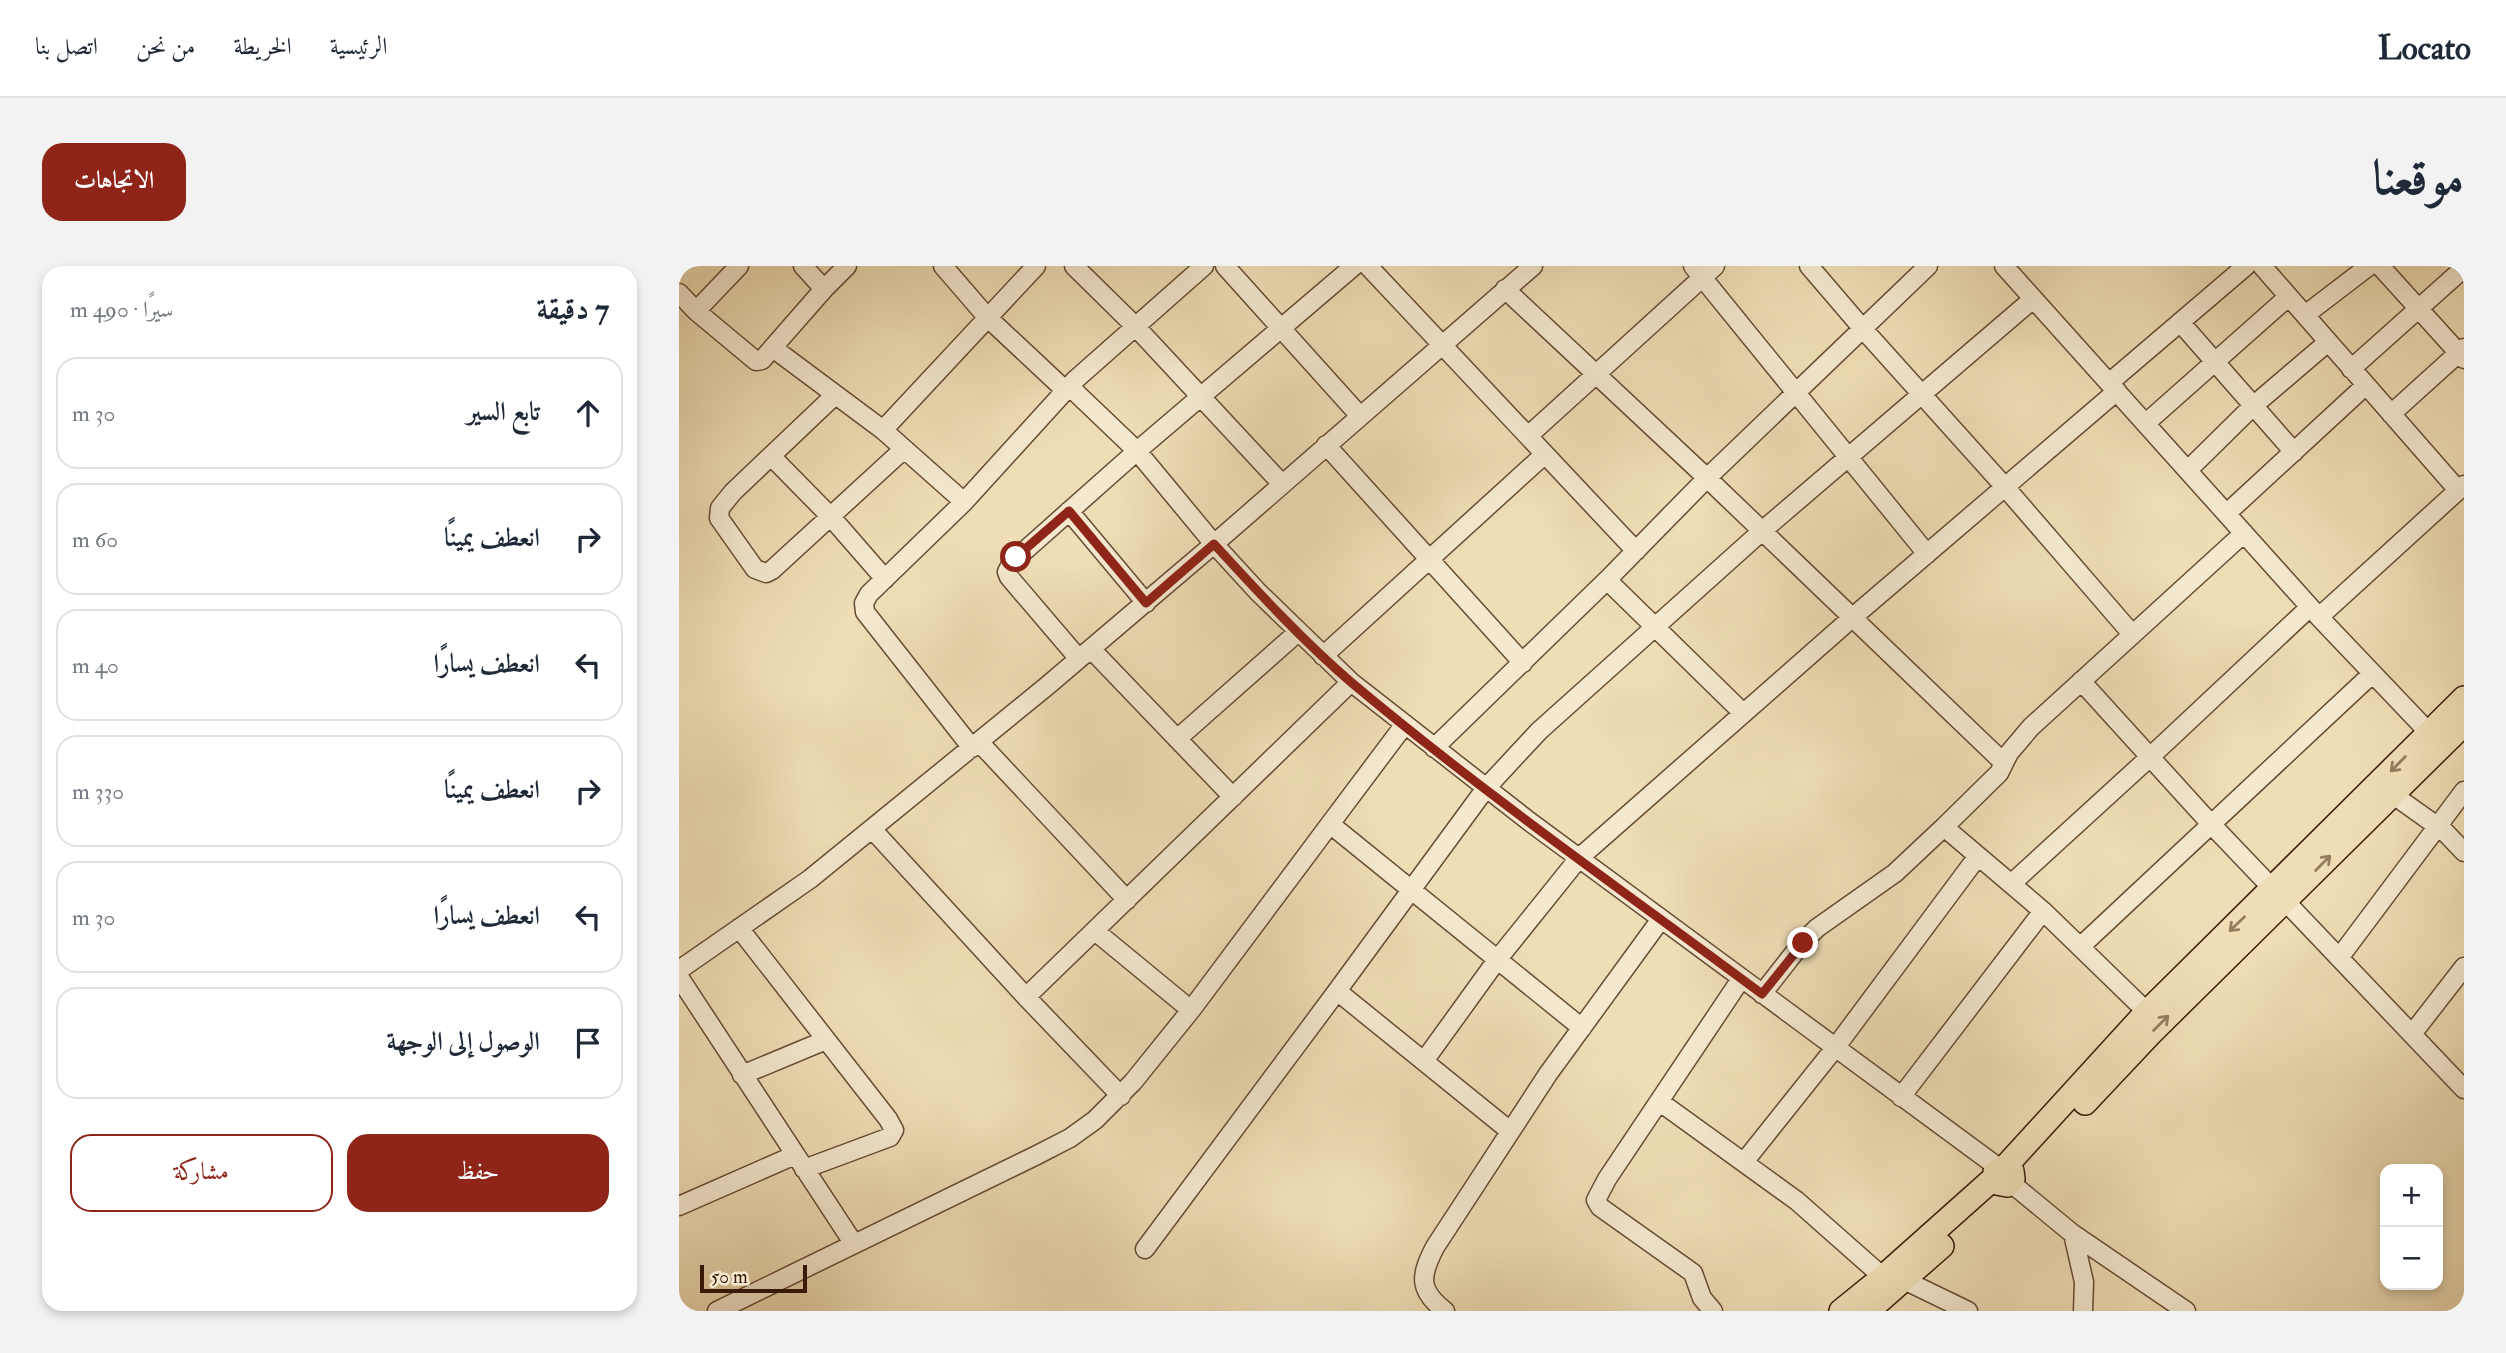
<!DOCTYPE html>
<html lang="ar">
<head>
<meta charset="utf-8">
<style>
	:root { --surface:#fff; --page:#f2f2f3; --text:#1f2937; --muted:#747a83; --line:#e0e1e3; --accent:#8f2418 }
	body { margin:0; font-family:"IM FELL Double Pica",Amiri,serif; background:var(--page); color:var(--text); direction:rtl }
	.controls { position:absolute; right:21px; bottom:21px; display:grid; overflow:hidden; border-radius:14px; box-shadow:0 4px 10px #0003 }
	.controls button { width:63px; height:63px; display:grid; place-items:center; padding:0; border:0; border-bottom:2px solid var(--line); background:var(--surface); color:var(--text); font:35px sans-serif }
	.scale { position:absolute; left:21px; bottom:18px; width:107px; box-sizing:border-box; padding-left:7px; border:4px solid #3a1b09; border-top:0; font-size:19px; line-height:24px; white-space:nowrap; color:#3a1b09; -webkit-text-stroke:5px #f4e9cf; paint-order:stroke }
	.stop { position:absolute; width:21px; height:21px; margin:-16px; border:5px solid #8f2418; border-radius:50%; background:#fff }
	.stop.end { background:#8f2418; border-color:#fff; box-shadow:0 2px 7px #0008 }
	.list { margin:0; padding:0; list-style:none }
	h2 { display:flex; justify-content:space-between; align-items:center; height:91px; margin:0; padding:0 28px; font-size:30px }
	h2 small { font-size:23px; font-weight:400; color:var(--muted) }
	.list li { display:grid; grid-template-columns:46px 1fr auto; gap:21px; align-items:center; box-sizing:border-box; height:112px; margin:0 14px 14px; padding:0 14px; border:2px solid var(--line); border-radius:21px }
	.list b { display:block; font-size:26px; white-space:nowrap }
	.list em { font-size:23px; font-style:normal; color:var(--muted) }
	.actions { display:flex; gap:14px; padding:21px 28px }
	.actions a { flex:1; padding:16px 0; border:2px solid var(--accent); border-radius:21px; text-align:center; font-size:24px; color:var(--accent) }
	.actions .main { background:var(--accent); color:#fff }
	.icon { flex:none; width:38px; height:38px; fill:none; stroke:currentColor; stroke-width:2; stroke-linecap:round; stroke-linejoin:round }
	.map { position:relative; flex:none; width:1785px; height:1045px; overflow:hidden; direction:ltr; border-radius:21px }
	header { display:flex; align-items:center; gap:42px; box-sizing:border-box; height:98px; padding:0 35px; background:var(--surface); border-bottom:2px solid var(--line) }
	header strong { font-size:33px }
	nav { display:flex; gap:38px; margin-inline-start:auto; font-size:24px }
	.intro { display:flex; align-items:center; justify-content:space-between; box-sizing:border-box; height:168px; padding:0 42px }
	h1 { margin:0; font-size:49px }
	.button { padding:18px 32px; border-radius:21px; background:var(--accent); color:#fff; font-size:24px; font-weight:700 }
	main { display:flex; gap:42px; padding:0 42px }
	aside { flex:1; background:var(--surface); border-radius:21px; box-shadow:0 4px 10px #0003 }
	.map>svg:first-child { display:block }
</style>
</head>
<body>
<header>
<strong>Locato</strong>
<nav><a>الرئيسية</a><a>الخريطة</a><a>من نحن</a><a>اتصل بنا</a></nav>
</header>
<div class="intro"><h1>موقعنا</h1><a class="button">الاتجاهات</a></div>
<main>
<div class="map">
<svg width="1785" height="1045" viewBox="0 0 1785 1045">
	<rect width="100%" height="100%" fill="#eeddb5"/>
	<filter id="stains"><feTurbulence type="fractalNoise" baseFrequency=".00286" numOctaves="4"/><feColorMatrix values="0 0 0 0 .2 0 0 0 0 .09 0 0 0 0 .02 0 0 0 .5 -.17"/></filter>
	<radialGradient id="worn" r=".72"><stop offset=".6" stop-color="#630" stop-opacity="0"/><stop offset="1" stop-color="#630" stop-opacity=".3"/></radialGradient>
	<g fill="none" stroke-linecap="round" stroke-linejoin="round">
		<defs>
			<path id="minor" d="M60 0 17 45 77 95 83 94 89 87 145 23 168 0
				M124 0 145 23
				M264 0 308 51 386 124
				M395 0 456 60 603 218
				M546 0 681 150
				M689 0 957 285
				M1014 0 1248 288
				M1130 0 1184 63 1326 221 1453 368
				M1325 0 1640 351 1758 475
				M1583 0 1779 224
				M1701 0 1785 93
				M826 23 1028 212 1325 497
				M0 27 17 45
				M1626 49 1690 0
				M1501 56 1615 186
				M94 82 204 164
				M1672 103 1785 2
				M1430 117 1567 0
				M390 120 458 185 535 278 579 326 672 416 851 556 1320 902
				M156 129 54 226 41 242 40 252 76 303 87 307 93 304 225 183
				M1712 148 1785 82
				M1467 157 1609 31
				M849 170 1036 0
				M647 179 844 397
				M92 190 152 251 206 313
				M1509 204 1574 140 1649 76
				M285 236 204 164 357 0
				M390 245 467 337
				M1548 247 1687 119
				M928 314 1064 447
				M1640 351 1785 219
				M412 383 554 531
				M644 390 866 188
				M400 393 330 311 328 306 333 296 458 185 675 0
				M1402 415 1531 557 1594 623
				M726 458 651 558 903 762
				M498 473 619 366
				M300 476 448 634
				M293 482 186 346 185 337 190 328 285 236 396 114 525 0
				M755 482 928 314 1028 212 1249 0
				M1713 528 1765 565 1785 586
				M1265 561 1364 645 1468 746
				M193 563 347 731 672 416
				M1332 618 1471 491 1631 341
				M1606 635 1785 823
				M60 662 209 853 215 864 211 871 125 903
				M416 665 512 744
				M1402 680 1693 408
				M1660 692 1785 525
				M0 704 131 613 368 420 535 278 854 0
				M0 711 175 978
				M1083 728 1123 677 1138 662 1216 607 1265 561 1320 507 1330 487 1352 461 1565 267
				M347 731 442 830
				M1733 768 1785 701
				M745 795 818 694 900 592 1174 351 1438 125
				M63 809 147 774
				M1222 831 1364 645
				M981 836 1118 935 1204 1011
				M831 865 658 725 807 522 860 465 1083 265 1354 33
				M1065 896 1156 782 1299 590
				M1332 917 1394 968 1405 1016 1404 1045
				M0 940 116 889
				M1394 968 1507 1045
				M466 983 658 725
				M1225 1014 1289 1045
				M38 1045 356 890 391 872 416 854 454 816 512 744 651 558
				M766 1045C739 1024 741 1010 756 981L869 808 982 653
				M1034 1045 1023 1032 1014 1007 921 941 917 934 928 913 1062 713"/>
			<path id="major" d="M1406 837 1471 768 1785 458
				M1326 901 1333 905 1334 913 1328 919 1318 917 1316 906 1326 901 1463 751 1785 432
				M1162 1045 1204 1011 1315 912
				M1189 1045 1263 980"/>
		</defs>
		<use href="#minor" stroke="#674c34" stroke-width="21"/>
		<use href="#major" stroke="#3a1b09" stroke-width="26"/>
		<use href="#minor" stroke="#f4e9cf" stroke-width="18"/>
		<use href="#major" stroke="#eeddb5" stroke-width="23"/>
	</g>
	<defs><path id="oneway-shaft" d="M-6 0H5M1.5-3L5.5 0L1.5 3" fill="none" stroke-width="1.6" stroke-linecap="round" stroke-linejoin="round" transform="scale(1.75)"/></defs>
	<g stroke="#947c5f">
		<use href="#oneway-shaft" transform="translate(1719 498) rotate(135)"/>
		<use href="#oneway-shaft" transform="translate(1644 597) rotate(-45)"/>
		<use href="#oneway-shaft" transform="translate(1558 658) rotate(136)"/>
		<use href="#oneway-shaft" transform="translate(1482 757) rotate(-45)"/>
	</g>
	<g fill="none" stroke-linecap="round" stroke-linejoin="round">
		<path stroke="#8f2418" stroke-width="9" d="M337 291 390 245 467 337 535 278C579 326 624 375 673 417 804 527 946 626 1083 728L1124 677"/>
	</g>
	<rect width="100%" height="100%" filter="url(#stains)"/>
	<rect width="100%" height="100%" fill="url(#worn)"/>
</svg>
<div class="controls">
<button>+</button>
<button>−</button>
</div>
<div class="scale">50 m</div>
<div class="stop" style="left:337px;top:291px"></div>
<div class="stop end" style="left:1124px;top:677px"></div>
</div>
<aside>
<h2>7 دقيقة<small>سيرًا · 490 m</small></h2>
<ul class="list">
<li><svg class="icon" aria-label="ahead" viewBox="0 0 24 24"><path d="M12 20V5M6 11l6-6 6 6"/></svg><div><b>تابع السير</b></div><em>30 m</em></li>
<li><svg class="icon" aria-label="right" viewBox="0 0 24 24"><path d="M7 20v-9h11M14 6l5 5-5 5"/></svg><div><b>انعطف يمينًا</b></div><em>60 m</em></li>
<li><svg class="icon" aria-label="left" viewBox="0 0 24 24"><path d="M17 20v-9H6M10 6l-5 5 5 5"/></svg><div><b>انعطف يسارًا</b></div><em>40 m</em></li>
<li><svg class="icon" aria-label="right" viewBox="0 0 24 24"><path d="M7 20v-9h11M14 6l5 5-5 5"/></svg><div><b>انعطف يمينًا</b></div><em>330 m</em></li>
<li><svg class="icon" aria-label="left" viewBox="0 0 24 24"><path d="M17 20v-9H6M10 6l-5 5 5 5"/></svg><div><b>انعطف يسارًا</b></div><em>30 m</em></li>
<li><svg class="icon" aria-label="arrive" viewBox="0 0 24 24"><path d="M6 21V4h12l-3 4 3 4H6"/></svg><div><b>الوصول إلى الوجهة</b></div></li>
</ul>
<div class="actions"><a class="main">حفظ</a><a>مشاركة</a></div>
</aside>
</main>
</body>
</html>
